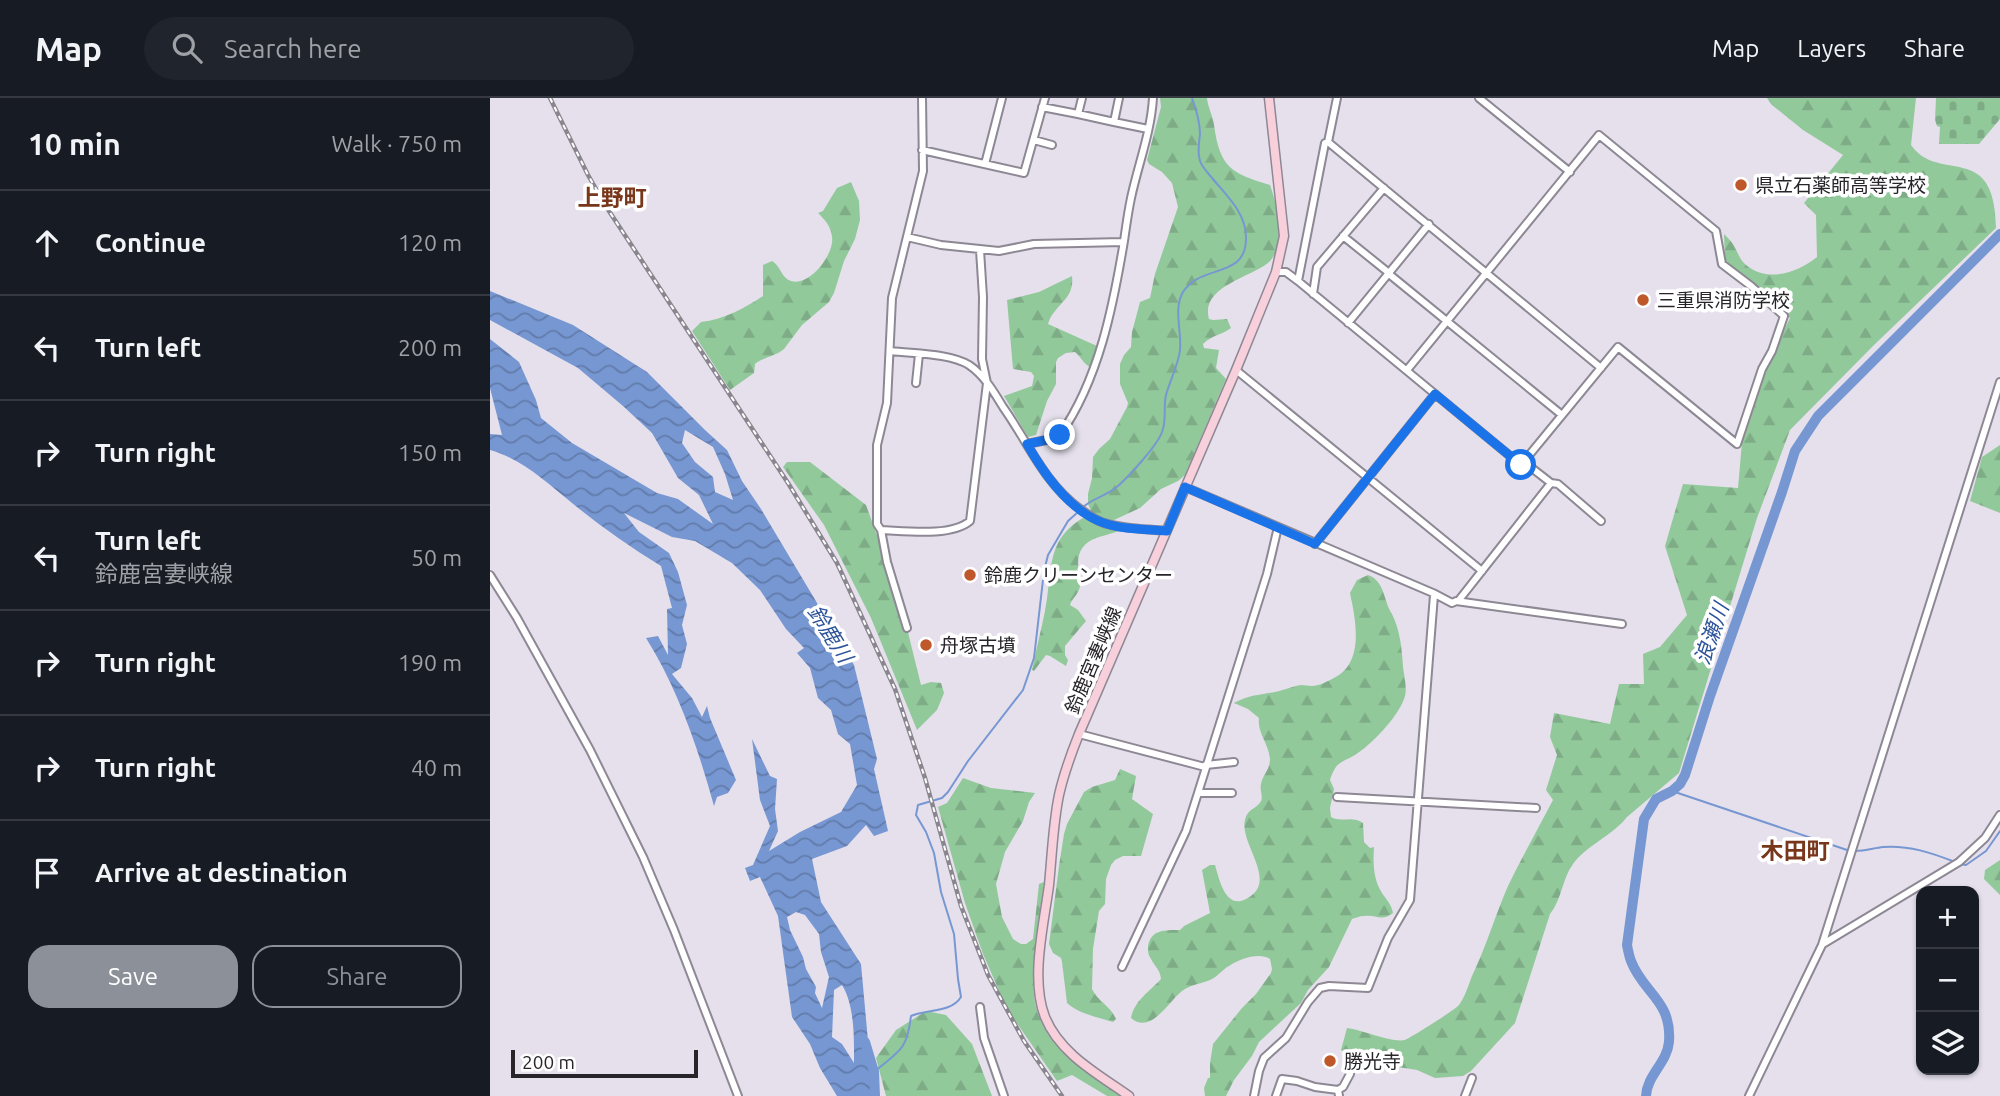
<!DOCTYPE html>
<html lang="en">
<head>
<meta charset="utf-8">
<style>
	:root { --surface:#171b24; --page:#20242c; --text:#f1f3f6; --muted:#9ea1a6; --line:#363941; --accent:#8c9099 }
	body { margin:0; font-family:Ubuntu,"Noto Sans JP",sans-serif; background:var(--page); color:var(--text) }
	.controls { position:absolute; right:21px; bottom:21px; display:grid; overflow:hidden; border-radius:14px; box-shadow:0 2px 5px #0004 }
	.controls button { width:63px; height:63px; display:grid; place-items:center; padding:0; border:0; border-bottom:2px solid var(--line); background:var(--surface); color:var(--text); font:35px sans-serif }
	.scale { position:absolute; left:21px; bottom:18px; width:187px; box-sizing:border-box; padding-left:7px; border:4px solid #27252a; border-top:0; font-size:19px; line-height:24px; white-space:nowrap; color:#27252a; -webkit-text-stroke:5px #fff; paint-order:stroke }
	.stop { position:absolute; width:21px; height:21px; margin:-16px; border:5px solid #1a73e8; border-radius:50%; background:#fff }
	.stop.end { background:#1a73e8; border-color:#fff; box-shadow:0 2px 7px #0008 }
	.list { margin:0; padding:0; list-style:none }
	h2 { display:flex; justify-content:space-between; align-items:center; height:91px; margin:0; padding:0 28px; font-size:30px }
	h2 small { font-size:23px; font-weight:400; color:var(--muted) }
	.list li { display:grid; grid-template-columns:46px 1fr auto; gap:21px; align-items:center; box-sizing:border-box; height:105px; padding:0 28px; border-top:2px solid var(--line) }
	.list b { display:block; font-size:26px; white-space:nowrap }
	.list p { margin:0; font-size:23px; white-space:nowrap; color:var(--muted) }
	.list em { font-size:23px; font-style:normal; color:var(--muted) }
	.actions { display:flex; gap:14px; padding:21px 28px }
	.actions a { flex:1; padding:16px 0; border:2px solid var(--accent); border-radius:21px; text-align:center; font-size:24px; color:var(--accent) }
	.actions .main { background:var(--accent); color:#fff }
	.icon { flex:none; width:38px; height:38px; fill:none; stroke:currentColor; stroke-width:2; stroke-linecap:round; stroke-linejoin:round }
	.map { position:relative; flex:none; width:1510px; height:998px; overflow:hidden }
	header { display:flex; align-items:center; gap:42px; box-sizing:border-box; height:98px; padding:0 35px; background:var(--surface); border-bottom:2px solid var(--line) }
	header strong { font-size:33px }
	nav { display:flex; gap:38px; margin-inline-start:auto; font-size:24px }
	.search { width:490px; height:63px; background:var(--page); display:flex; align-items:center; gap:18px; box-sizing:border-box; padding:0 24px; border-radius:38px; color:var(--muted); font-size:26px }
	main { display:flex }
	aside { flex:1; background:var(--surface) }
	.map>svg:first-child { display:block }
</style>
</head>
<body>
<header>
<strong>Map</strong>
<div class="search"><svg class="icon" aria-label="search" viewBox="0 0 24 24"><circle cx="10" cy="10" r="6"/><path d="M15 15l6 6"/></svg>Search here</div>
<nav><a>Map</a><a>Layers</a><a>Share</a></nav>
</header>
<main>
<aside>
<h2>10 min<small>Walk · 750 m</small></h2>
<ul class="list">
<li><svg class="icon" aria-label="ahead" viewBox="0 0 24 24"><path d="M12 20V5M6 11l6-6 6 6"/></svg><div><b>Continue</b></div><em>120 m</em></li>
<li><svg class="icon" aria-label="left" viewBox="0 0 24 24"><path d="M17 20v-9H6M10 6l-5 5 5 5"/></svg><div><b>Turn left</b></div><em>200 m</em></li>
<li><svg class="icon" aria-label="right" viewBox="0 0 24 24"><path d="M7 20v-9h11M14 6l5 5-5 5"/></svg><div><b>Turn right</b></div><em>150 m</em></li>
<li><svg class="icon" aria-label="left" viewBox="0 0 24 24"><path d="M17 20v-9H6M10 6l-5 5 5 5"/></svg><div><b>Turn left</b><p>鈴鹿宮妻峡線</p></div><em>50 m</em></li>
<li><svg class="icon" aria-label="right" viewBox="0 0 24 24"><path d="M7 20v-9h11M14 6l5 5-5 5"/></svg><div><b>Turn right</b></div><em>190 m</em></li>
<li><svg class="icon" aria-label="right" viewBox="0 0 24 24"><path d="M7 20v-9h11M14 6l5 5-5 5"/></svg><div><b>Turn right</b></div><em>40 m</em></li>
<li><svg class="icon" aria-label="arrive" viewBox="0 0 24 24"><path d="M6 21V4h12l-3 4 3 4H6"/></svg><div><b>Arrive at destination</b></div></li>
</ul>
<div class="actions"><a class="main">Save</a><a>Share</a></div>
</aside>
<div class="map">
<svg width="1510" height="998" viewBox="0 0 1510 998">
	<defs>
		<pattern id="forest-firs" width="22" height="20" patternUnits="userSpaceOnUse" patternTransform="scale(1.75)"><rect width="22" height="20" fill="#92c99b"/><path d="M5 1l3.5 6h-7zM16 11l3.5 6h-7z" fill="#7eac86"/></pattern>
		<pattern id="cemetery-stones" width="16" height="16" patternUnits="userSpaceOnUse" patternTransform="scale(1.75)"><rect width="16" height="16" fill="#92c99b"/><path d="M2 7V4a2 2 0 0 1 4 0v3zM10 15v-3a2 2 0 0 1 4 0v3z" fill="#7eac86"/></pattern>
		<pattern id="water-waves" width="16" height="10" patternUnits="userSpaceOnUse" patternTransform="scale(1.75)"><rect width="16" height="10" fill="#7797d2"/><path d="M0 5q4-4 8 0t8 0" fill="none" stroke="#627bab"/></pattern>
	</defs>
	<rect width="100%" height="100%" fill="#e5e0ec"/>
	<path fill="url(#forest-firs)" d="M670 0H717C718 10 723 18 724 27 730 69 740 75 780 87 787 106 797 149 778 165 759 180 710 189 719 221L723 222 737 221 741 230C732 237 722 237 713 246L714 250 729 252 726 270 736 281 695 377 688 383 671 391 650 410 624 422 615 423 602 415 598 406V396L602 380 603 359 609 351 620 341 637 309 638 305 630 286V266L634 257 641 249 642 234 650 204 660 200 665 176 688 109 682 85 672 74 659 66 657 62 671 9Z
		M1277 0H1426L1421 47C1449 87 1505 41 1506 130L1384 247 1300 332 1267 420 1189 675 1137 719C1122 738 1097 747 1083 766 1072 781 1072 801 1060 816L1025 925 981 973 973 978 945 980 927 972 908 969 877 952 863 960 851 952 857 930C873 932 902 945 915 942 920 940 965 912 969 907 975 899 978 888 982 878 996 849 1005 818 1018 788 1032 759 1048 731 1063 702L1056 692 1067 657 1060 639 1064 615 1120 626 1129 586H1154L1153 556 1170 549 1197 517 1175 448 1193 386 1248 390 1252 344 1274 272 1300 220 1235 163 1234 136C1238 140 1242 144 1244 148 1248 155 1250 162 1256 167 1277 185 1307 175 1327 159L1326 117 1314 105 1353 57 1313 32 1282 7Z
		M361 84 369 103 370 122 365 141 354 163 344 195 339 204 312 227 294 251C286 258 274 259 265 266L264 275 240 292 202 233 211 224C233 222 255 210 273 198V167L282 163C291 168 291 180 301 183 320 189 345 155 342 139 341 128 335 122 328 115L333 113 347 90Z
		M582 178C585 202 564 206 558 226L607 248 608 256 602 270C595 268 591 259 585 254L576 255 568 260 566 264V286L557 303 546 337 538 339 514 298 542 288 544 278 541 274 523 271 517 202 549 194Z
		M1510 347V415L1480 403 1492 359Z
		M297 364H320L376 407 409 498 431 587 441 584 451 585 454 595 447 612 427 632 381 520 334 427 293 369Z
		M595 419 618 427 629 429V433C609 440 589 440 588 465 588 473 592 480 590 488 589 496 582 500 580 507L588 512 596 523 575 548V557L578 562 576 568 560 558 556 557 544 573 542 572C546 552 551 533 555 513 563 476 554 441 595 419Z
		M878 477C895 483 893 502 902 516 910 532 912 551 913 569 914 578 918 592 914 601 907 620 882 646 865 657 849 666 846 664 840 682L844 691 840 710 841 719C851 725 863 717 873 725L874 744 880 750 884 749C883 765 883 781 892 795 897 803 901 805 903 815 892 824 885 816 874 818 869 818 866 820 862 821L839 869 818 892 811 905 769 944 762 958 744 982 736 998H715L714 990 718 980H720V965L723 946 752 910 766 896 781 875 782 871 780 861C769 854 750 861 739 868 733 871 728 878 722 881 712 886 701 886 692 893 678 904 661 937 641 920 644 903 660 893 671 881 670 871 665 869 661 861 658 856 658 854 658 849 660 831 676 832 690 832L694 828 720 815 712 772 720 767H725C729 780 735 812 756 801 790 784 749 746 755 722 757 712 763 712 769 706 775 700 769 693 771 686 773 676 780 672 780 661 778 644 767 635 769 620L758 611 744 605C759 597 769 597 785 594 794 592 803 588 811 587 815 587 818 588 822 588 829 588 836 584 842 581 875 567 866 523 860 495L867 482Z
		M630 671 646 678 642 701 663 716 651 758H633L625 762 621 767 616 781 615 806 609 813 603 851 602 891C608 904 620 907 626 921L623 924C607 919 589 916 577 905L572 864 571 860 563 855 559 846 569 768 574 736 577 726 594 694 602 689 625 682Z
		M473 680 501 690 545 695 539 704 533 723 515 754 506 786 512 819 523 841 531 846H536L543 841 549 786 554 784C550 820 533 893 552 924 571 955 603 977 632 998H617L582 977 567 983 517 911 493 856 475 805 448 709 457 705Z
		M1510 762V797L1494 781 1495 772Z
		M436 913 456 917 482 946 502 998H396L386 960 406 932Z"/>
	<path fill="url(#cemetery-stones)" d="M1446 0H1510V21L1489 46H1449L1450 29 1447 28 1445 22Z"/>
	<path fill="url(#water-waves)" fill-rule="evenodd" d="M0 193 83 227 157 274 215 332 237 352 252 383 271 411 364 567 387 661 384 671 398 733 384 738 376 727 357 748 322 761 331 804 371 866 383 998H347L330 970 320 946 302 919 288 818 270 779 260 783 255 770 263 767 280 728 270 702 262 641 280 678 287 681 285 711 288 733 279 753 310 734 351 714 367 687 360 646 348 636 341 612 328 600 320 570 307 555 314 550 296 531 270 492 242 465 205 443 182 439 134 415 149 434 179 455 188 474 197 507 192 527 197 546 191 570 182 576 202 600 212 619 217 608 220 620 246 682 238 695 227 699 224 708C208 650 188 591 156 540L168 538 178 557 177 511 182 510 171 468C140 449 110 428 82 405 56 384 32 361 0 352V336L12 337 0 290V241L29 264 46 302 51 320 82 345 167 395 188 401 223 426 209 397 188 380 162 335 133 308 88 270 0 222ZM195 332 223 349 235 376 243 402 225 394 223 379 205 364 192 345ZM306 814 315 817 329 836 331 854 339 879 332 910 325 895 326 889 316 871 313 859 300 832 297 819ZM352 887C365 908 364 941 364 965L352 946 342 939 344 892Z"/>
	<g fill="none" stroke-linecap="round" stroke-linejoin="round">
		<path stroke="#7797d2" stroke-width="2" d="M592 410C602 400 617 398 628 388 639 378 667 348 672 334 677 322 673 309 676 297 680 282 688 268 690 252 692 233 683 211 693 194 711 165 757 182 756 139 756 115 736 97 722 80 718 75 712 69 710 63 707 54 709 46 710 36 710 24 706 11 702 0
			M1182 693 1360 753
			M1365 753C1375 753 1384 750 1393 749 1419 747 1442 755 1465 764
			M1470 766 1476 767 1496 753 1510 733
			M384 974C409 953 417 953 421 918 437 911 461 915 471 899L468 881 464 836 451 794 444 755 436 734 426 717 428 707 452 700 458 694 478 663 533 592 544 560 554 473 558 457 578 423 588 414"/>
		<path stroke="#7797d2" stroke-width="10" d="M375 944 384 974 385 998
			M1156 998C1157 977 1177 965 1179 944 1182 902 1153 895 1141 863 1139 858 1138 852 1137 847L1154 721 1166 701 1182 693 1190 686 1195 677 1220 598 1292 394 1305 353 1328 318 1510 136"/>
		<defs>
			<path id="minor" d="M432 0 433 73 402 200 397 305 387 347V426L391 432C416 433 461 439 480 423L497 285 492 261 493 199 490 152
				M592 0 588 16 624 24 629 0
				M989 0 1080 74
				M552 9 588 16
				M624 24 658 31
				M544 42 562 47
				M838 44 1111 270
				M432 52 534 75 555 0
				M495 66 512 0
				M853 138 899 175
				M417 139 451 147 509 153 544 146 633 144
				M786 174H796L808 183 1031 367 1128 249 1247 346 1272 271 1282 253 1294 218 1261 188 1232 166 1226 133 1109 37 917 272
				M899 176 1072 317
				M808 183 835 45 838 44 847 0
				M823 196 827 169 894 90
				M858 225 939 126
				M401 253C424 256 459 255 479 267 494 277 504 294 513 309 538 344 554 385 590 411 599 417 607 424 618 426 636 431 657 431 676 433
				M746 272 992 473
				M426 285 429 256
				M537 346 566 340 570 337C609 281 623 209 634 143 636 129 638 114 641 100 648 67 661 34 663 0
				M1034 364 1061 385 1068 386 1111 423
				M695 389 943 495 962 505 969 502 1061 385
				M391 432 397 464 417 530
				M825 446 945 296
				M0 477 27 520 100 652 153 759 184 832 248 998
				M966 503 1132 526
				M589 636 715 669
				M716 667 744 664
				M708 695H742
				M847 699 1046 710
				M1333 846 1469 764 1495 740 1510 717
				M632 869 696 733 777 476 788 429
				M490 909 494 940 514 998
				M848 992 853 989 860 976
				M764 998 769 973 774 960 796 940 818 904 830 890 839 888 878 890 898 840 920 802 944 497
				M786 998 792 981 807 983 825 989 848 992 849 998
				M975 998 982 980
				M1259 998 1332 847 1510 284"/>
			<path id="secondary" d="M639 998C608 976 570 956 555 919 540 881 554 826 559 787 562 757 563 726 569 697 574 675 581 656 589 636L746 272 786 174 794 138 779 0"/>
		</defs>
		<use href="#minor" stroke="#8d8894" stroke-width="10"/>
		<use href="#secondary" stroke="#8d8894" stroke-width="11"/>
		<use href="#minor" stroke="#fff" stroke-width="6"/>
		<use href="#secondary" stroke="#f8d0dc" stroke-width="8"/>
		<defs>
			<path id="rail" d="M60 0 98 77 117 110 298 385 347 465 405 591 435 680 471 808 498 877 534 943 572 998"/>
		</defs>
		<use href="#rail" stroke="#8a868f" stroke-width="4.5"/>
		<use href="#rail" stroke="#fff" stroke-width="2" stroke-dasharray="5" stroke-linecap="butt"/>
	</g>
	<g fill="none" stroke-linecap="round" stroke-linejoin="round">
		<path stroke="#1a73e8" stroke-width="9" d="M570 337 566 340 537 346C554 376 582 416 617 426 635 432 657 431 677 433L695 389 825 446 945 296 1031 367"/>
	</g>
	<g fill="#be582a" stroke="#fff" stroke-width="2.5">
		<circle cx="1251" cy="87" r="7"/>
		<circle cx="1153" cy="202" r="7"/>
		<circle cx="480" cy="477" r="7"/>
		<circle cx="436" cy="547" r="7"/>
		<circle cx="840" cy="963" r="7"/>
	</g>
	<g text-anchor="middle" stroke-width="7" stroke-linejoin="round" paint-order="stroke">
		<g font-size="19" fill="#27252a" stroke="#fff" text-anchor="start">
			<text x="1265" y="94">県立石薬師高等学校</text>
			<text x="1167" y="209">三重県消防学校</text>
			<text x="494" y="484">鈴鹿クリーンセンター</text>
			<text x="450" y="554">舟塚古墳</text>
			<text x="854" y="970">勝光寺</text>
		</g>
		<g font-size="19" fill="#27252a" stroke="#fff">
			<text transform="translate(603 562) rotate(-67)" y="7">鈴鹿宮妻峡線</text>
		</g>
		<g font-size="21" font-style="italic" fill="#2c529a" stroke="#fff">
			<text transform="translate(340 536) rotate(58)" y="7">鈴鹿川</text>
			<text transform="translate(1222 536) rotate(-71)" y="7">浪瀬川</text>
		</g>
		<g font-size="23" font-weight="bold" fill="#78371a" stroke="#fff">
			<text x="122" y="108">上野町</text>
			<text x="1305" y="761">木田町</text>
		</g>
	</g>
</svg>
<div class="controls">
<button>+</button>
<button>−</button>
<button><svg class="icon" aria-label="layers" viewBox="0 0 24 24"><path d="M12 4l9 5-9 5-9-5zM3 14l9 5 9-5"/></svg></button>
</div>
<div class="scale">200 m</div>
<div class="stop" style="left:1031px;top:367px"></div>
<div class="stop end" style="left:570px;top:337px"></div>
</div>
</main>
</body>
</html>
